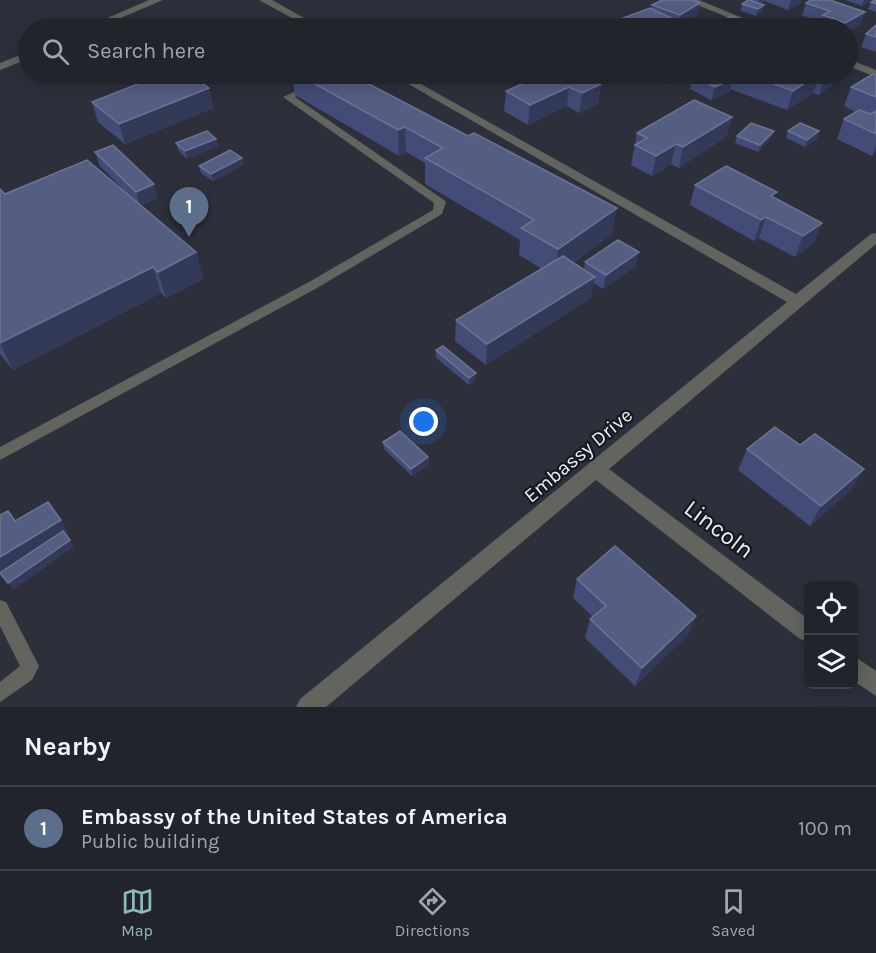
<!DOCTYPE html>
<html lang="en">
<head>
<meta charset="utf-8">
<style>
	:root { --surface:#22242c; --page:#2a2c34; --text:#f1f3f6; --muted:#a2a4a9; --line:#3f4148; --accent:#8bbbb9 }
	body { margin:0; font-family:Karla,sans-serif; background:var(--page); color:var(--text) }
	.controls { position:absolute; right:18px; bottom:18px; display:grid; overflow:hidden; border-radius:9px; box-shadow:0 3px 15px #0003 }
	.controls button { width:54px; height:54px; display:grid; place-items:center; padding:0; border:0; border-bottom:2px solid var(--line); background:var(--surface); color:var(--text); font:30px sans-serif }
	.you { position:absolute; left:424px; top:422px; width:21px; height:21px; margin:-15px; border:4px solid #fff; border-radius:50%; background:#1a73e8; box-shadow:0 0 0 9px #1a73e833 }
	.badge { display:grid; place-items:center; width:39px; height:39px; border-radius:50%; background:var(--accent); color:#fff; font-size:20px; font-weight:700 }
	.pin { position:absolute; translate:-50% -50px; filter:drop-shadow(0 2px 3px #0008) }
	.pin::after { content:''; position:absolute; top:32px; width:21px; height:18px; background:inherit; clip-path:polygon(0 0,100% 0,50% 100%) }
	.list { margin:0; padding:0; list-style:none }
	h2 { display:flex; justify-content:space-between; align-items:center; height:78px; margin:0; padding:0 24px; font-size:26px }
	h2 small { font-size:20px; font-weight:400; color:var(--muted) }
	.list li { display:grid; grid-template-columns:39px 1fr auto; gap:18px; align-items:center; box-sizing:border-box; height:84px; padding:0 24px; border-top:2px solid var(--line) }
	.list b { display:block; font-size:22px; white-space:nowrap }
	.list p { margin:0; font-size:20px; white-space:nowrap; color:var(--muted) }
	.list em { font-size:20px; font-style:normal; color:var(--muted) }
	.icon { flex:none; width:33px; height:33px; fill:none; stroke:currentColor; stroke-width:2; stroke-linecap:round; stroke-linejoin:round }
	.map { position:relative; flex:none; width:876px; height:707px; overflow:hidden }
	.search { position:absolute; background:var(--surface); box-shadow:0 3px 15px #0003; left:18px; right:18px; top:18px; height:66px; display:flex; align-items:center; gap:15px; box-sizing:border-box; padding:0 21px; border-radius:33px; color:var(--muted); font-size:22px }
	.sheet { height:162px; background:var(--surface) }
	nav { display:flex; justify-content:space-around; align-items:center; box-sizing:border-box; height:84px; border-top:2px solid var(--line); background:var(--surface); font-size:16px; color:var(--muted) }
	nav a { display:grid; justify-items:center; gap:3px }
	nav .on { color:var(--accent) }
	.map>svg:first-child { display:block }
</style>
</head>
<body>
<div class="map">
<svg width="876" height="707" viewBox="0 0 876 707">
	<rect width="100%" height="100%" fill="#2d303b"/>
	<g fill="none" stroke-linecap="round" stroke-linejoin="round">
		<path fill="#62645e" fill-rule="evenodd" d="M335 74H347L295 97 444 200 446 202 442 214 317 288 0 460V447L309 282 433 210 434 203 283 97Z
			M0 600 6 602 39 666 32 680 0 702V682L20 666 0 626Z"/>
		<path fill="#62645e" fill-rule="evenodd" d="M149 0H163L97 28H84Z
			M259 0H272L322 28H310Z
			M685 0H699L767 28H754Z
			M28 52V59L0 70V63Z
			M848 59 876 70V77L848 66Z
			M391 74H403L796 294 871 234 876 233V244L609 469 808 619V642L800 639 596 480 326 707H296L300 699 787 302Z
			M854 656 876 671V696L854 681Z"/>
	</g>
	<path fill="#424c76" d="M747 0H802L801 3 788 10 765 1 760 3 762 11 756 16 741 11 742 4Z
		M845 0H870L869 2 862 6Z
		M876 0V12L868 9 871 2Z
		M806 3 865 12 860 25 848 28H819L820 22 802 15Z
		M652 5 698 15 678 28 672 26 671 28H600L622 23 623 18 652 9Z
		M876 25V52L861 47 866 34Z
		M292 74H350L612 234 573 263 584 270 585 262 636 266 603 289 593 283 591 298 486 365 455 341 456 320 542 269 519 255 520 240 425 184V163L406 152 399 156 295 95Z
		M522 74H600L599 83 601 84 598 104 579 113 567 106 528 125 504 111 506 91 529 81 522 77Z
		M647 74H693L669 85Z
		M728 74H836L831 86 819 95 813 93 787 110 730 89 729 92 711 100 690 89 693 75 727 76Z
		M876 76V153L872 156 837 139 844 119 856 112 844 106 851 87Z
		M174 82 209 88 213 108 125 144 98 122 92 102Z
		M732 117 726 137 679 168 671 164 652 176 631 165 637 133Z
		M774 131 771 138 758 152 735 143 737 136Z
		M788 131 817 139 805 147 786 138Z
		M176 143 218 146 187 159 178 150Z
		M95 152 158 198 141 206 196 252 203 279 166 298 161 293 13 370 0 354V189L5 194 129 195 100 166Z
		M242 158 244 165 213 181 201 173 199 166Z
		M695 185 775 198 814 243 795 257 759 238 754 241 690 205Z
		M436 350 476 373V381L469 385 436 358Z
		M383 442 428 457 429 465 412 476 384 449Z
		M800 445 852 489 810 526 738 470 747 449Z
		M577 579 696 616 688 635 635 686 585 638 590 619 593 617 573 598Z"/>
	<path fill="#323a58" d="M759 0H765L758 4Z
		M791 0H802L801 3 788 10Z
		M864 0H870L869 2 862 6Z
		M700 3 698 15 678 28 680 15Z
		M764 5 762 11 756 16 758 9Z
		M865 12 860 25 848 32V28H843L845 23Z
		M673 19 671 28H648Z
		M600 74 599 85 601 84 598 104 579 113 582 93 589 78Z
		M671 74H693L669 85Z
		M820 74 813 93 787 110 793 91Z
		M828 74H836L831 86 819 95 826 75Z
		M733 79 729 92 711 100 715 87Z
		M569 87 567 106 528 125 530 105Z
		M209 88 213 108 125 144 119 124Z
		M732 117 726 137 679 168 683 147Z
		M405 127 406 152 399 156 398 130Z
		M774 131 771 138 758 152 760 145Z
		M819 131 817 139 805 147 807 140Z
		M216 139 218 146 187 159 185 151Z
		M676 144 671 164 652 176 656 156Z
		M876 145V153L872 156Z
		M242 158 244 165 213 181 211 174Z
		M154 184 158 198 140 206 136 192Z
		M617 208 612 234 554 276 558 249Z
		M766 217 759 238 754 241 761 220Z
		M822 223 814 243 795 257 803 236Z
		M196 252 203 279 166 298 158 272Z
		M639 252 636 266 603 289 606 275Z
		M153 267 161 293 13 370 0 343Z
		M595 277 591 298 486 365 487 344Z
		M476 373V381L469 385V378Z
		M428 457 429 465 412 476 411 469Z
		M864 469 852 489 810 526 821 506Z
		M61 520 69 534 0 576V557Z
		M70 540 74 547 13 590 8 583Z
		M696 616 688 635 635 686 642 668Z"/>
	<path fill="#545e83" stroke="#6c7495" stroke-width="1.5" d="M662 0H692L700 3 680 15 652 5Z
		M748 0H749L764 5 758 9 742 4Z
		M811 0H830L865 12 845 23 823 15 830 11 806 3Z
		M875 0H876V4L871 2Z
		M650 8 673 19 648 28H644L623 18Z
		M731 16 759 27 756 28H707Z
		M508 20 522 28H482Z
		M620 21 633 28H600Z
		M876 25V37L866 34Z
		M163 74 174 82 191 76 209 88 119 124 92 102Z
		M297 74H350L468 136 474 133 617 208 558 249 521 228 534 220 425 158 443 148 405 127 398 130Z
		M545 74H600L589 78 601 84 582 93 569 87 530 105 506 91Z
		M697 74H722L733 79 715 87 693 75Z
		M747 74H819L793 91Z
		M873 74 876 76V97L851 87Z
		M694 100 732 117 683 147 676 144 656 156 635 145 647 138 637 133Z
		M859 110 870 114 876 111V134L844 119Z
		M751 123 774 131 760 145 737 136Z
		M800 123 819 131 807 140 788 131Z
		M207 131 216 139 185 151 176 143Z
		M113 145 154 184 136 192 95 152Z
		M230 150 242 158 211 174 199 166Z
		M87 160 196 252 158 272 153 267 0 343V189L5 194Z
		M726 166 777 192 771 196 822 223 803 236 766 217 761 220 695 185Z
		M618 240 639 252 606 275 585 262Z
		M563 256 595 277 487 344 456 320Z
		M443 346 476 373 469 378 436 350Z
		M775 427 800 445 815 434 864 469 821 506 747 449Z
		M400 431 428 457 411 469 383 442Z
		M48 502 61 520 0 557V515L8 511 15 521Z
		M63 531 70 540 8 583 0 573Z
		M615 546 696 616 642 668 590 619 606 606 577 579Z"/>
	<g text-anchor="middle" stroke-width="4.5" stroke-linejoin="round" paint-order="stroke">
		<g font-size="20" fill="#eceef6" stroke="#17191e">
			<text transform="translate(578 455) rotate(-40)" y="7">Embassy Drive</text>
		</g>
		<g font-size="24" fill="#eceef6" stroke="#17191e">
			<text transform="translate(719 529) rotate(37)" y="8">Lincoln</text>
		</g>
	</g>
</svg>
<div class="controls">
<button><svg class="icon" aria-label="locate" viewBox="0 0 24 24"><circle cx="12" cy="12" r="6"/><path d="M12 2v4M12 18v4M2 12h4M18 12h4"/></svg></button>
<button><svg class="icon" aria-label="layers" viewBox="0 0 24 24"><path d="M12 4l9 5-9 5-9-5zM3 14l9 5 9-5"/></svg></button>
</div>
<div class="you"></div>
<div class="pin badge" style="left:189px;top:237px;background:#5c6f8a">1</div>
<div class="search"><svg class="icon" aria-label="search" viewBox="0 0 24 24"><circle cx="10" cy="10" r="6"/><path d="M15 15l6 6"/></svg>Search here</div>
</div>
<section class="sheet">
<h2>Nearby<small></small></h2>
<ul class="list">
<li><span class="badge" style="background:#5c6f8a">1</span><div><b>Embassy of the United States of America</b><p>Public building</p></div><em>100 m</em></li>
</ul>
</section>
<nav>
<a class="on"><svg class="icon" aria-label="map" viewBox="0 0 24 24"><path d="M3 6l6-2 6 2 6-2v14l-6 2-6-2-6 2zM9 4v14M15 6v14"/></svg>Map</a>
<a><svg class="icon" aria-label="directions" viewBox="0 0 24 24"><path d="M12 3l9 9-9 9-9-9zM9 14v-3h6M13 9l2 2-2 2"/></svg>Directions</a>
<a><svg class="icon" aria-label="saved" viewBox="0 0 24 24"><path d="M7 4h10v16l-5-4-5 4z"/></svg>Saved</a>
</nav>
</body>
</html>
